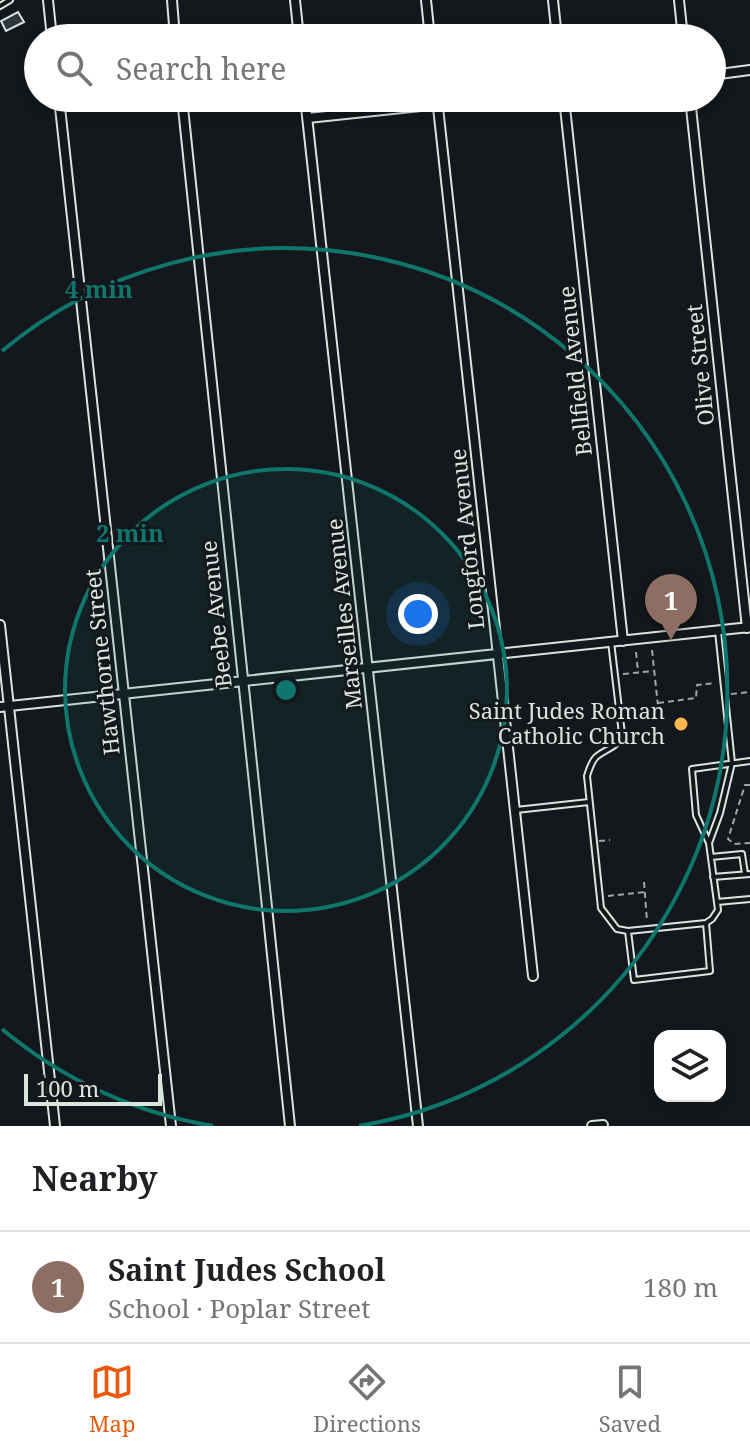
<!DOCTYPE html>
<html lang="en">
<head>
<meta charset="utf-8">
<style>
	:root { --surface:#fff; --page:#f2f2f2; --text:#202124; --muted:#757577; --line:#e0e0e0; --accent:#ea580c }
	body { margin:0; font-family:"Noto Serif",serif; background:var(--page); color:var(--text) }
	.controls { position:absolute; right:24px; bottom:24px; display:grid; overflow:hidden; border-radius:16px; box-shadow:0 4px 12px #0003 }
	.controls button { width:72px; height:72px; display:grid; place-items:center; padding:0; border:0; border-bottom:2px solid var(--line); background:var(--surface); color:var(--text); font:40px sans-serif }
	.scale { position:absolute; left:24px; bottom:20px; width:138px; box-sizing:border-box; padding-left:8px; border:4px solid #d8e6dc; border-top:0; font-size:22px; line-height:28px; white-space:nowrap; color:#d8e6dc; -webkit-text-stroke:6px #14181c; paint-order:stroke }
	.you { position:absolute; left:418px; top:614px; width:28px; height:28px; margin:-20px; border:6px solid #fff; border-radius:50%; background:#1a73e8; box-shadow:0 0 0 12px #1a73e833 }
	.badge { display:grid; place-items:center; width:52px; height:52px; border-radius:50%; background:var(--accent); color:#fff; font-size:26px; font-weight:700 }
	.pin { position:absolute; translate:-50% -66px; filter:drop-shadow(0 2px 4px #0008) }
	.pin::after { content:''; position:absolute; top:42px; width:28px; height:24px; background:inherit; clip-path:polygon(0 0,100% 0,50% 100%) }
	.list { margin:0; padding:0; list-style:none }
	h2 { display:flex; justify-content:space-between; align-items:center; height:104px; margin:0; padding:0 32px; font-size:34px }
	h2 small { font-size:26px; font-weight:400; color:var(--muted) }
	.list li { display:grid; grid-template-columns:52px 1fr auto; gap:24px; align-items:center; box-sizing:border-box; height:112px; padding:0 32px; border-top:2px solid var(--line) }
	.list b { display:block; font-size:30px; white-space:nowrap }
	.list p { margin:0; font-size:26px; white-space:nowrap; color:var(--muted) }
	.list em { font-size:26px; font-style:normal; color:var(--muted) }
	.icon { flex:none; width:44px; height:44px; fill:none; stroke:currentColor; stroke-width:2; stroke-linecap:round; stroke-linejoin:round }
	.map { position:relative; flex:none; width:750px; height:1126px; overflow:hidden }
	.search { position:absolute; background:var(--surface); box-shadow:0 4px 12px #0003; left:24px; right:24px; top:24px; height:88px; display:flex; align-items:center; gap:20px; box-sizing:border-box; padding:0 28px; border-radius:44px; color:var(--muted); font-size:30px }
	.sheet { height:216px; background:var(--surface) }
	nav { display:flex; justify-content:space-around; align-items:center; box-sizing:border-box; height:112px; border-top:2px solid var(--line); background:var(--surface); font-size:22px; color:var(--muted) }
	nav a { display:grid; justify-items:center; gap:4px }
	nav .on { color:var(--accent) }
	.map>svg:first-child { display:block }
</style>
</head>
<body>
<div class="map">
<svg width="750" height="1126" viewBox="0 0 750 1126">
	<rect width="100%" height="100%" fill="#14181c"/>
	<path fill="#2c363c" stroke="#d8e6dc" stroke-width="2" d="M18 12 24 22 6 31 1 21Z"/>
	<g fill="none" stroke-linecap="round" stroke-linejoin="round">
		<defs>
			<path id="lane" d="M0 6 10 0
				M611 642 622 734C616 749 607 748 596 757 591 762 589 770 587 776L601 908 617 929 628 931 706 923 712 919 718 910 709 843 720 813 732 763 718 631
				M516 810 589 802
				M709 843 696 815 692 769 750 761
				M711 857 742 854 745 874
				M713 877 750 874
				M717 902 750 899
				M628 931 634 980 710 971 706 923"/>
			<path id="street" d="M48 0 52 38
				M172 0 175 38
				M295 0 299 38
				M426 0 430 38
				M553 0 557 38
				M679 0 683 38
				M712 75 750 70
				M59 98 171 1126
				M182 98 290 1126
				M305 98 418 1126
				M437 98 533 976
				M564 98 623 641
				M690 98 747 628
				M308 118 496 98
				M0 625 55 1126
				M0 707 750 627
				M592 1126 603 1125"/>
		</defs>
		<use href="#lane" stroke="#d8e6dc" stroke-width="8"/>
		<use href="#street" stroke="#d8e6dc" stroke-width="12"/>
		<path stroke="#9da8a2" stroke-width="2" stroke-dasharray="6 4" stroke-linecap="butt" d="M652 650 658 706
			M636 652 638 672
			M623 674 653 671
			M731 694 750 692
			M658 703 696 698 697 685 715 683
			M750 785H745L728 839 734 844 750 843
			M599 841 610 840
			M644 882 647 921
			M608 896 645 892"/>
		<use href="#lane" stroke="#14181c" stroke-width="4"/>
		<use href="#street" stroke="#14181c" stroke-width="8"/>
	</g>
	<circle cx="286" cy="690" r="221" fill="#0f766e" fill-opacity=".12"/>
	<g fill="none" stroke="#0f766e" stroke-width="4">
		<circle cx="286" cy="690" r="221"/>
		<path d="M213 1126A442 442 0 0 1 2 1029M2 351A442 442 0 1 1 359 1126"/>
	</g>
	<circle fill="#ffb74d" stroke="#14181c" stroke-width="3" cx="681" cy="724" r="8"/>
	<g text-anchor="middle" stroke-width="6" stroke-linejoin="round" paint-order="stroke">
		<g font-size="22" fill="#d8e6dc" stroke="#14181c">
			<text transform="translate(700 365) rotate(-96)" y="8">Olive Street</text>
			<text transform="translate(575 371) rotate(-96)" y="8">Bellfield Avenue</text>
			<text transform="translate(467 539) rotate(-96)" y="8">Longford Avenue</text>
			<text transform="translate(216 614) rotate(-96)" y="8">Beebe Avenue</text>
			<text transform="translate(344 614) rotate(-96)" y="8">Marseilles Avenue</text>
			<text transform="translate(102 662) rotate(-96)" y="8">Hawthorne Street</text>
		</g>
		<g font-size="22" fill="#d8e6dc" stroke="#14181c" text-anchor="end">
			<text x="665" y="719">Saint Judes Roman<tspan x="665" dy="25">Catholic Church</tspan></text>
		</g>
	</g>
	<circle cx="286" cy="690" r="12" fill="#0f766e" stroke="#14181c" stroke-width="4"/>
	<g font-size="24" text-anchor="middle" font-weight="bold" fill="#0f766e" stroke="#14181c" stroke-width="6" stroke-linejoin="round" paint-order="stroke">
		<text x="99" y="298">4 min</text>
		<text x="130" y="542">2 min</text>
	</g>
</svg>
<div class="controls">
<button><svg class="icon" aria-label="layers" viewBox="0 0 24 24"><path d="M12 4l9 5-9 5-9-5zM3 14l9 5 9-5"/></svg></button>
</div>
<div class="scale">100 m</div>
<div class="you"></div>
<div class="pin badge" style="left:671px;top:640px;background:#8d6e63">1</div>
<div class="search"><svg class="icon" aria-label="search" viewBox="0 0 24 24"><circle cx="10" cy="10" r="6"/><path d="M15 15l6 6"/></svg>Search here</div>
</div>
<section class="sheet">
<h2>Nearby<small></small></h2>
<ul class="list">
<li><span class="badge" style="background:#8d6e63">1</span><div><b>Saint Judes School</b><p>School · Poplar Street</p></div><em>180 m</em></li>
</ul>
</section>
<nav>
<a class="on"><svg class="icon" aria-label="map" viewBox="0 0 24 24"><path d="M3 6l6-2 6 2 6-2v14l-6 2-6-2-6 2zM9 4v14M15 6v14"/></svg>Map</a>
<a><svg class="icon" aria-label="directions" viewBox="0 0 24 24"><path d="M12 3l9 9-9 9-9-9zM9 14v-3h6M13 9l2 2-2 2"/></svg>Directions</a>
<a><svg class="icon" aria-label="saved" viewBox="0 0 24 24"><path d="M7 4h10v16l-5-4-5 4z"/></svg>Saved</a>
</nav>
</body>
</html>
